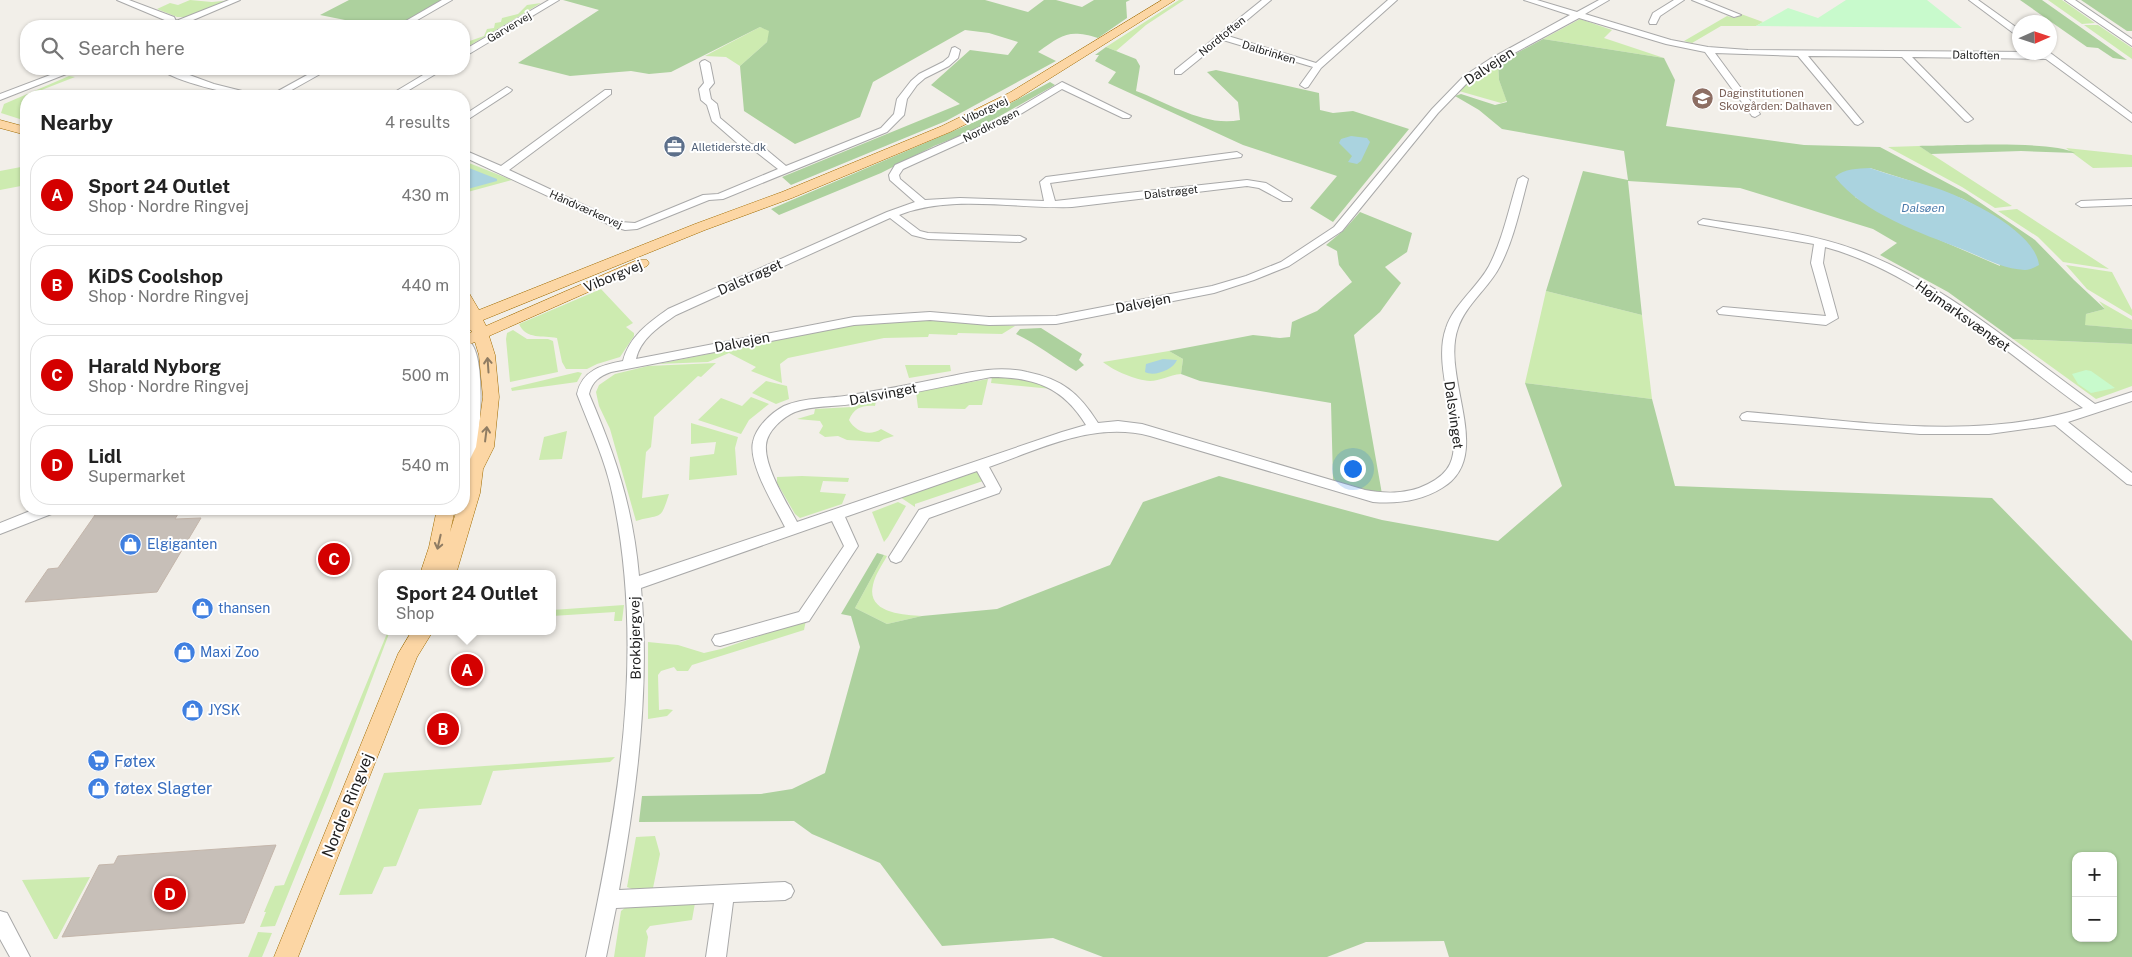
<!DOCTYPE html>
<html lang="en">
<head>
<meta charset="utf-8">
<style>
	:root { --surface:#fff; --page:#f6f6f6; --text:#222; --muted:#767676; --line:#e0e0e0; --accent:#d40000 }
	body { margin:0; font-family:"Public Sans",sans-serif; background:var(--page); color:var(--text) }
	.controls { position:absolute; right:15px; bottom:15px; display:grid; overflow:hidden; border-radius:10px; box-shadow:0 1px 4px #0004 }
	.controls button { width:45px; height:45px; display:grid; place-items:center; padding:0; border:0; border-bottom:1px solid var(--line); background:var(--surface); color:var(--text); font:25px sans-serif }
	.compass { position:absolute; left:2012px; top:15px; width:45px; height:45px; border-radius:50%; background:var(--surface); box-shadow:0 1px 4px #0004; rotate:87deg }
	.you { position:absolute; left:1352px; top:468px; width:18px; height:18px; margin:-12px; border:4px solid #fff; border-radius:50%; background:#1a73e8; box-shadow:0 0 0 8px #1a73e833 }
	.badge { display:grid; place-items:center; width:32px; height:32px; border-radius:50%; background:var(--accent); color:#fff; font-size:16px; font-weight:700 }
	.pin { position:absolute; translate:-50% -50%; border:2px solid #fff; box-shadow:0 1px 5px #0006 }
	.popup { position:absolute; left:378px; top:570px; width:178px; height:65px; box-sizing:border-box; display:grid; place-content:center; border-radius:10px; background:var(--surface); filter:drop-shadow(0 1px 4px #0005); font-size:16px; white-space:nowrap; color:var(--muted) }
	.popup b { font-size:19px; color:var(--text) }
	.popup::after { content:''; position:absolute; left:50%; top:100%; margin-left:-10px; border:10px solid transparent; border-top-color:var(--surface) }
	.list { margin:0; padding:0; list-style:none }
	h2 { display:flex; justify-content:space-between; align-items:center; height:65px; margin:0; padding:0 20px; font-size:21px }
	h2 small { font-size:16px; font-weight:400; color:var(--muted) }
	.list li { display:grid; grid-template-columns:32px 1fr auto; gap:15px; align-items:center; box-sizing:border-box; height:80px; margin:0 10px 10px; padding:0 10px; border:1px solid var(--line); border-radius:20px }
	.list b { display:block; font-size:19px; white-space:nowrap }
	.list p { margin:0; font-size:16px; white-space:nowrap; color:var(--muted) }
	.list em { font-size:16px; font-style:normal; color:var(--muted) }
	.icon { flex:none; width:28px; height:28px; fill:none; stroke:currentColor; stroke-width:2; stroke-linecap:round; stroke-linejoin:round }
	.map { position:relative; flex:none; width:2132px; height:957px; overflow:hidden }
	.search { position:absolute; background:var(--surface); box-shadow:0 1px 4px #0004; left:20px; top:20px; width:450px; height:55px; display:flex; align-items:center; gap:12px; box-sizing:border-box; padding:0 18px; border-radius:20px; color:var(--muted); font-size:19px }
	.panel { position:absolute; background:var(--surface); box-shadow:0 1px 4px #0004; left:20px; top:90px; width:450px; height:425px; border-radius:20px }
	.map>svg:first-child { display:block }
</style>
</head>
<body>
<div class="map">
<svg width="2132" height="957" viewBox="0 0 2132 957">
	<rect width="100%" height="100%" fill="#f2efe9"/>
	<path fill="#cdebb0" d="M190 0 212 2 232 0 187 17H177L157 9 170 3 178 5Z
		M1179 0H1184L1146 25 1116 51 1106 47Z
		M2048 0H2062L2095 23 2082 24Z
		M541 3 464 49V43L484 36 487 29 494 28 495 23 501 22 502 18 518 14 527 5Z
		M1741 14 1763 22 1756 26H1721L1692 43 1684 41 1727 16 1735 18Z
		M1580 19 1612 30 1604 38 1664 58 1543 39Z
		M2084 25H2098L2132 48V59Z
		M760 27 770 31 767 42 740 66 726 57 705 56Z
		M1498 63 1499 80 1507 101 1501 103 1459 91 1485 69Z
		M69 76 75 77 26 96 20 110 26 113V121L1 113 4 104Z
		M1919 146 2012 206 1995 208 1962 187 1888 147Z
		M2066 148 2132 155V167L2093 168Z
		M464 161 512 180 464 193Z
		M26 166V185L0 190V171Z
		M2017 209 2109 269 2063 262 2038 237 1998 211Z
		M2066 265 2112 272 2132 310V316L2087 289Z
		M601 289 633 323 626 327 634 333V336L620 357 597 364 587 369H566L562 362 557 338C543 335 526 340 519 324Z
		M1546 291 1642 315 1652 399 1525 383Z
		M2099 301 2132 320V329L2084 325 2086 314 2105 309Z
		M930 320 1015 326 1002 334 958 333 957 335 929 334 928 337 884 338 788 358 780 364 782 383 751 371 756 367 729 353 708 362 658 364 853 325 884 321Z
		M513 330 527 339H548L553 341 558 372 510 382 506 339 507 333Z
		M2013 339 2132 344V386L2096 399Z
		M1169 351 1183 359 1181 374C1169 375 1160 381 1150 381 1136 380 1114 371 1103 362Z
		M716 363 701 377 698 376 654 417 651 447 646 452 642 498 669 494C660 522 662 513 636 521L610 429 599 406 596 392 599 385 615 374 648 366Z
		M905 365H950L951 371 909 378Z
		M578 372 582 373 577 382 512 391 511 388Z
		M992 377 1025 378 1052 389 991 383Z
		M988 379 982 405H969L965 409 918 408 916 392Z
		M766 381 787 386 789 399 776 404 752 393Z
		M751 397 769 404 749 420 741 434 698 420 721 398 742 406Z
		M868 400 876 401 875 406C862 405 854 408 849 420 855 431 869 437 881 429L894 436 884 439 879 442 847 440 838 436 825 437 819 433 823 426 820 421 797 419 814 414 815 409 852 407Z
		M691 423 738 437 735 448 737 475 689 480 690 457 714 454 716 442 691 444Z
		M567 431 562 459 539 460 544 437Z
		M976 471 980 472 983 481 915 504V507L900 497Z
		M802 476 849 478 848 482 823 481 820 492 846 494 842 504 800 518 795 514 777 483V477Z
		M898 502 906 506 888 537 884 542 872 512Z
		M884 555 887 556C882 565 875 575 873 585 866 613 903 615 922 616L887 624 855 608Z
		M624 605 622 621H614L615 612 552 616V610Z
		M806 620 804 630 692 665 688 671H677L674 667 661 671 658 675 659 710 667 709 673 710 667 716 648 719V642L678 645 704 653 721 649Z
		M388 631H390L329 793 275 926 260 927 266 912H264L275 886 284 885Z
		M615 757 610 762 493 771 481 805 419 809 396 866 384 867 372 894 339 895 384 773Z
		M655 836 660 854 653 888 632 889 627 887 636 837Z
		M90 877 57 939H54L22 880Z
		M695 903 692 920 650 926 646 931 648 937 645 957H614L621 911 626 907Z
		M258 932 272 933 262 957H248Z"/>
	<path fill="#add19e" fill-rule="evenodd" d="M349 0H442L407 21 370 25 320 15Z
		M563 0H985L1028 12 1044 0H1056L1082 7 1094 0H1130L1126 2 1127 18 1098 38C1068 29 1062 35 1038 52L1056 61 946 121 791 185 782 177 960 104 931 85 970 50 1008 55 1018 42 989 33 965 30 873 82 860 117 795 144 744 111 740 66 767 42 769 31 760 27 671 72 649 74 631 71 570 76 518 63 599 10Z
		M2020 0H2042L2127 60 2113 58 2098 48 2087 47Z
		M2081 0H2132V31H2127Z
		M1543 39 1664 58 1675 80 1666 126 1804 145 1880 147 1966 193 2035 240 2074 280 2105 309 2086 314 2085 325 2132 329V344L2013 339 1948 292 1880 255 1897 243 1873 229 1740 188 1628 181 1642 315 1546 291 1583 171 1628 180 1624 151 1502 129 1479 110 1455 96 1461 94 1495 105 1507 102 1499 80 1498 63ZM1870 168 1936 189 1963 199 1995 217 2000 266C1950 244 1901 225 1855 197Z
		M1106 47 1136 59 1140 66 1136 91C1169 103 1204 127 1240 120L1238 102 1207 72 1216 70 1319 93 1320 110 1333 113 1353 111 1409 129 1333 222 1310 208 1337 176 1243 145 1108 83 1116 72 1095 61 1099 55H1095Z
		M1050 82 1055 85 977 129 934 146 881 173 779 215 771 209 979 120Z
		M1919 146C1951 146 2052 140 2075 153L2021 151 1931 154Z
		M1360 212 1412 233 1407 252 1385 267 1401 283 1380 312 1354 335 1382 494 1371 493 1333 480 1331 403 1200 381 1181 374 1183 359 1169 351 1253 335 1280 338 1290 337 1292 322 1317 311 1352 282 1339 265 1337 251 1326 245 1344 230Z
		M1041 328 1082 354 1079 360 1084 365 1076 371C1056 359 1037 344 1016 334L1020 329Z
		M1525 383 1652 399 1675 486 1992 498 2132 641V957H1449L1444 941 1366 942 1327 957H1103L1053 938 942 946 880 863 812 834 794 821 639 822 642 796 761 794 792 789 825 773 860 647 851 616 841 614 877 553 884 555 855 608 887 624 922 616 997 609 1110 565 1143 502 1219 476 1382 520 1498 541 1562 486ZM2076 856H2113V938H2076Z"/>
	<path fill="#c8facc" d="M1846 0H1927L1962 28 1756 26 1788 8 1818 18Z
		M2086 370 2091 371 2115 388 2091 393 2078 384 2072 374Z"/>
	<path fill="#aad3df" d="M1351 136 1367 138 1370 142 1361 161 1357 164 1348 162 1352 156 1339 143 1341 139Z
		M464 166 497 179V181L464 190Z
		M1870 168C1892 176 1914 181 1936 188 1966 198 2035 231 2039 265 2035 267 2030 270 2025 270 2003 269 1984 258 1964 250 1921 233 1864 214 1835 177 1845 168 1857 169 1870 168Z
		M1163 359 1177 360C1173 370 1154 377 1145 372L1146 364Z"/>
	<path fill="#c7bfb8" stroke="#c4b6ab" d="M109 509H181L175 519 201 518 157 592 25 602 48 569 58 568 95 515Z
		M276 845 244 923 62 937 99 865 114 864 118 856Z"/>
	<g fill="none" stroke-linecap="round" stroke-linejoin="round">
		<defs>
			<path id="minor" d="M117 0H129L174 17 176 21 229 0H240L179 26H168L167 21Z
				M442 0H452L407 26H397Z
				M549 0H559L464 57V50Z
				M1262 0H1271L1228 36 1316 63 1388 0H1397L1321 68 1308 87 1305 88 1300 85 1313 67 1223 40 1181 74H1175V70Z
				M1524 0H1537L1577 12 1599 0H1609L1585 14 1671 40 1708 47 1748 50 2049 52 2132 114V122L2046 59 1912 57 1971 117 1973 119 1968 122 1965 121 1902 57 1808 56 1861 120 1863 122 1858 125 1855 124 1798 56 1715 53 1760 114 1755 117 1752 116 1705 52 1666 44 1579 18 1496 63 1470 80 1438 113 1342 231 1289 266 1254 280 1214 293 1056 324 989 325 930 320 854 325 611 372C600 376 592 381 589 394 616 457 633 508 639 576L785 527C775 507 748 464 753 442 756 427 771 413 784 406 805 397 829 399 851 395 880 390 909 385 937 379 967 373 996 365 1027 372 1062 379 1079 393 1098 423L1118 421 1142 424 1365 490C1385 494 1409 494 1428 484 1436 480 1446 473 1450 464 1465 432 1431 369 1446 328 1454 304 1477 288 1489 266 1503 239 1509 208 1518 179L1523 176 1528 179C1520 208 1514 239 1500 266 1489 288 1466 304 1458 328 1440 377 1496 456 1442 488 1421 501 1397 504 1373 502L1150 436C1094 421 1040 449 989 467L1001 489 999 493 929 518 901 561 896 563 891 561 889 557 919 510 986 487 977 471 845 517 858 546 809 621 720 646 715 645 712 640 715 635 720 634 799 612 844 546 832 521 641 588C650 689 637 790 619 890L785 882 791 885 794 891 791 897 785 900 733 902 726 957H706L714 903 616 908 606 957H586C619 806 645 651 613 497 606 461 590 428 577 394 582 370 602 365 623 361 629 337 648 323 668 309L887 212 915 202 890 180 889 175 895 165 1003 117 1062 82 1131 116 1129 118H1123L1062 89 1009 121 903 169 899 175 900 179 925 200 960 198 1044 201 1040 182 1046 177 1237 152 1242 155 1241 157 1050 183 1055 201 1247 180 1266 183 1292 199 1291 201H1283L1259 188 1247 186 1072 207C1017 209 951 194 899 215L920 231 928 233 1020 236 1026 239 1020 242 928 239 912 235 890 218 676 315C660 326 641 338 636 359L854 317 930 312 989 317 1056 316 1212 286 1246 276 1281 262 1334 227 1432 109 1464 76 1490 59 1570 15ZM991 377C1034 377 1063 387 1086 425L1062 432 797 522C787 503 764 467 766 445 767 431 783 417 795 412 813 405 834 407 852 404 899 396 945 386 991 377Z
				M1674 0H1684L1660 16 1656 24H1650L1649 22 1653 13Z
				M1692 0H1704L1741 15 1734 17Z
				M1969 0H1978L2020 30V38Z
				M2065 0H2075L2132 39V46Z
				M955 47 960 50 958 58 949 66 925 78 917 85 907 99 904 115 887 132 723 199 709 200 637 229 625 230 612 226 464 157V150L501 166 605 90H611V94L509 170 620 222 635 223 703 195 718 194 778 169 755 151 744 149 712 121 707 105 701 100 699 89 704 83 700 63 702 61 705 60 710 63 714 83 709 89 711 99 717 104 720 118 751 144 762 146 786 166 881 128 894 114 897 99 911 81 919 74 943 62 949 57 952 48Z
				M66 69H79L0 100V94Z
				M160 69H173L214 84 254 94 256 96C237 97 174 81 160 69Z
				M318 69H329L281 96H269Z
				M433 69H444L399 96H388Z
				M507 87 512 90 510 92 464 122V115Z
				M2132 199V205L2081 207 2076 204 2081 201Z
				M1703 219C1754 227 1807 232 1856 250 1943 282 2020 351 2095 404L2132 392V401L2068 422 2132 473V485L2127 484 2055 425 1989 434H1920L1742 420 1740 417 1742 414 1747 412C1857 421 1976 442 2083 408 2005 352 1918 272 1825 247L1823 263 1838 318 1826 325 1719 314 1717 311 1723 307 1826 316 1811 263 1814 244 1699 224 1698 222Z
				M464 338C489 345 478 429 479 450 479 457 483 466 479 473H469L465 449 468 417Z
				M35 509H56L54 513 0 534V523Z
				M0 911 7 913 30 957H10L0 939Z"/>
			<path id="major" d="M1162 0H1175L1017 99 950 132 792 198 705 230 483 320 486 326 637 260H647L649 263 647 266 489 336 495 355 499 397 494 447 483 469 480 493 456 574H420L429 547 437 509H455L450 532 457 509H464L465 469 476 447 483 397 479 355 475 342 464 346V335L472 332 471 330 464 333V320L467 317 464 309V291L469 293 479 310 695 224 782 192 942 126 1009 93Z
				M0 120 26 127V135L0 128Z
				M412 631H433L417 657 298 957H274L398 654Z"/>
		</defs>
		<use href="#minor" stroke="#a9a9a9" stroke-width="2"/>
		<use href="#major" stroke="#a06b00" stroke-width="1"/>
		<use href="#minor" fill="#fff" fill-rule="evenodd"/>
		<use href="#major" fill="#fcd6a4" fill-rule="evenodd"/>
	</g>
	<defs><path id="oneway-shaft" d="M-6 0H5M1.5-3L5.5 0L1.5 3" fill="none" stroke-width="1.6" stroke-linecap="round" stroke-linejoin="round" transform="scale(1.25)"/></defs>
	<g stroke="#8f7c63">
		<use href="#oneway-shaft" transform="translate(488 365) rotate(-94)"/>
		<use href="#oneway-shaft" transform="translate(486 434) rotate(-83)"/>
		<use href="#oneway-shaft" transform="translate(439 542) rotate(103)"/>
	</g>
	<defs>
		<symbol id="school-disc" viewBox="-11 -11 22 22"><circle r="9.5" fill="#8d6e63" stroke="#fff"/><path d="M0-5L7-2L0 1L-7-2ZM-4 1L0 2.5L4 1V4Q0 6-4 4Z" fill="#fff"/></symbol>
		<symbol id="office-disc" viewBox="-11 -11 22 22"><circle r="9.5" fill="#5c6f8a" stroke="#fff"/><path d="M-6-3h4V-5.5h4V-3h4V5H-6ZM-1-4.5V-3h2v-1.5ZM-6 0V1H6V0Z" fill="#fff"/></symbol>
		<symbol id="shop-disc" viewBox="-11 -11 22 22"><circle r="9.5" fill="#3f7fe0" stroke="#fff"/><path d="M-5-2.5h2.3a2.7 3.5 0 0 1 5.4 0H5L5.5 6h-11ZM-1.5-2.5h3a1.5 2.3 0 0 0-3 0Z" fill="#fff"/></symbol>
		<symbol id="supermarket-disc" viewBox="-11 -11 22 22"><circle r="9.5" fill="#3f7fe0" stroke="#fff"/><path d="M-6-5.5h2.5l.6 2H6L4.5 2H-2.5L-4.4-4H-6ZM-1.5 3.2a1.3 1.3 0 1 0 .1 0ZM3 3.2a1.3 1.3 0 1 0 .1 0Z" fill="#fff"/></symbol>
	</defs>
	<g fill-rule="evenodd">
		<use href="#school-disc" x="1690" y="86" width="25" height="25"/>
		<use href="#office-disc" x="662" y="134" width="25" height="25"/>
		<use href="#shop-disc" x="118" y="532" width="25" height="25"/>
		<use href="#shop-disc" x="190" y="596" width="25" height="25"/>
		<use href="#shop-disc" x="172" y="640" width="25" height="25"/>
		<use href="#shop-disc" x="180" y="698" width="25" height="25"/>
		<use href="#supermarket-disc" x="86" y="748" width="25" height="25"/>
		<use href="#shop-disc" x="86" y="776" width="25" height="25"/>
	</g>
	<g text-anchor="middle" stroke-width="4" stroke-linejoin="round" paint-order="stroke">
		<g font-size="11" fill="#222" stroke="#fff">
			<text transform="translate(509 27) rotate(-31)" y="4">Garvervej</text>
			<text transform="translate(1222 36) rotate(-39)" y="4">Nordtoften</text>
			<text transform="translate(1269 52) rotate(17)" y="4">Dalbrinken</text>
			<text transform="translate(1976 55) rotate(1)" y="4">Daltoften</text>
			<text transform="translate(985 110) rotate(-26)" y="4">Viborgvej</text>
			<text transform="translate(991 125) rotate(-27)" y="4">Nordkrogen</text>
			<text transform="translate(1171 192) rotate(-7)" y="4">Dalstrøget</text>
			<text transform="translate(586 209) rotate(24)" y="4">Håndværkervej</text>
		</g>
		<g font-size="11" fill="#785e54" stroke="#fff" text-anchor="start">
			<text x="1719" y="97">Daginstitutionen<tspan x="1719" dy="13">Skovgården: Dalhaven</tspan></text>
		</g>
		<g font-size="11" fill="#4e5e75" stroke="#fff" text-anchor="start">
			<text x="691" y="151">Alletiderste.dk</text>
		</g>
		<g font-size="12" font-style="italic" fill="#4a7aab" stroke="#fff">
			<text x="1923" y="212">Dalsøen</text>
		</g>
		<g font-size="14" fill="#222" stroke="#fff">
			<text transform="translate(1489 66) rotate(-33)" y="5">Dalvejen</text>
			<text transform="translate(613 276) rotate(-23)" y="5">Viborgvej</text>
			<text transform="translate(750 277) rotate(-24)" y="5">Dalstrøget</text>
			<text transform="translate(1143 303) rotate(-11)" y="5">Dalvejen</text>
			<text transform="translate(1963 316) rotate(35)" y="5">Højmarksvænget</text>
			<text transform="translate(742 342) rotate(-11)" y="5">Dalvejen</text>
			<text transform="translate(883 394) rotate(-11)" y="5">Dalsvinget</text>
			<text transform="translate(1454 415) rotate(82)" y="5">Dalsvinget</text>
			<text transform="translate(635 638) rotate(-91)" y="5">Brokbjergvej</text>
		</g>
		<g font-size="14" fill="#366cbe" stroke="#fff" text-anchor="start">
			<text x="147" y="549">Elgiganten</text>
			<text x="218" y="613">thansen</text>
			<text x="200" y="657">Maxi Zoo</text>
			<text x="208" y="715">JYSK</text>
		</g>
		<g font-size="16" fill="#366cbe" stroke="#fff" text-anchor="start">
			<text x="114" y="767">Føtex</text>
			<text x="114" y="794">føtex Slagter</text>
		</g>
		<g font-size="16" fill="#222" stroke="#fff">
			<text transform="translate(347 805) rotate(-68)" y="6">Nordre Ringvej</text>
		</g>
	</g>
</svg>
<div class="controls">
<button>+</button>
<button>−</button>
</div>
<svg class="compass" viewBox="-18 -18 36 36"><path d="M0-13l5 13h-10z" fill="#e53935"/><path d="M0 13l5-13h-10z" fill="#767676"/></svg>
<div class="you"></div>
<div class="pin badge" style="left:467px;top:670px">A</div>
<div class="popup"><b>Sport 24 Outlet</b>Shop</div>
<div class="pin badge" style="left:443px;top:729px">B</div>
<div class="pin badge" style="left:334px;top:559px">C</div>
<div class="pin badge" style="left:170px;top:894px">D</div>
<div class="search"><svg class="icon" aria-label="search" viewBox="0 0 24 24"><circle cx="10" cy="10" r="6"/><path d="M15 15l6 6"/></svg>Search here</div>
<section class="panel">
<h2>Nearby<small>4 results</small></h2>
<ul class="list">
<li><span class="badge">A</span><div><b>Sport 24 Outlet</b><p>Shop · Nordre Ringvej</p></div><em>430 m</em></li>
<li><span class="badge">B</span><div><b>KiDS Coolshop</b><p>Shop · Nordre Ringvej</p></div><em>440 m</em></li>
<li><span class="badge">C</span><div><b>Harald Nyborg</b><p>Shop · Nordre Ringvej</p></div><em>500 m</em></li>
<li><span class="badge">D</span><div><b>Lidl</b><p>Supermarket</p></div><em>540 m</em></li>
</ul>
</section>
</div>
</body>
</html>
